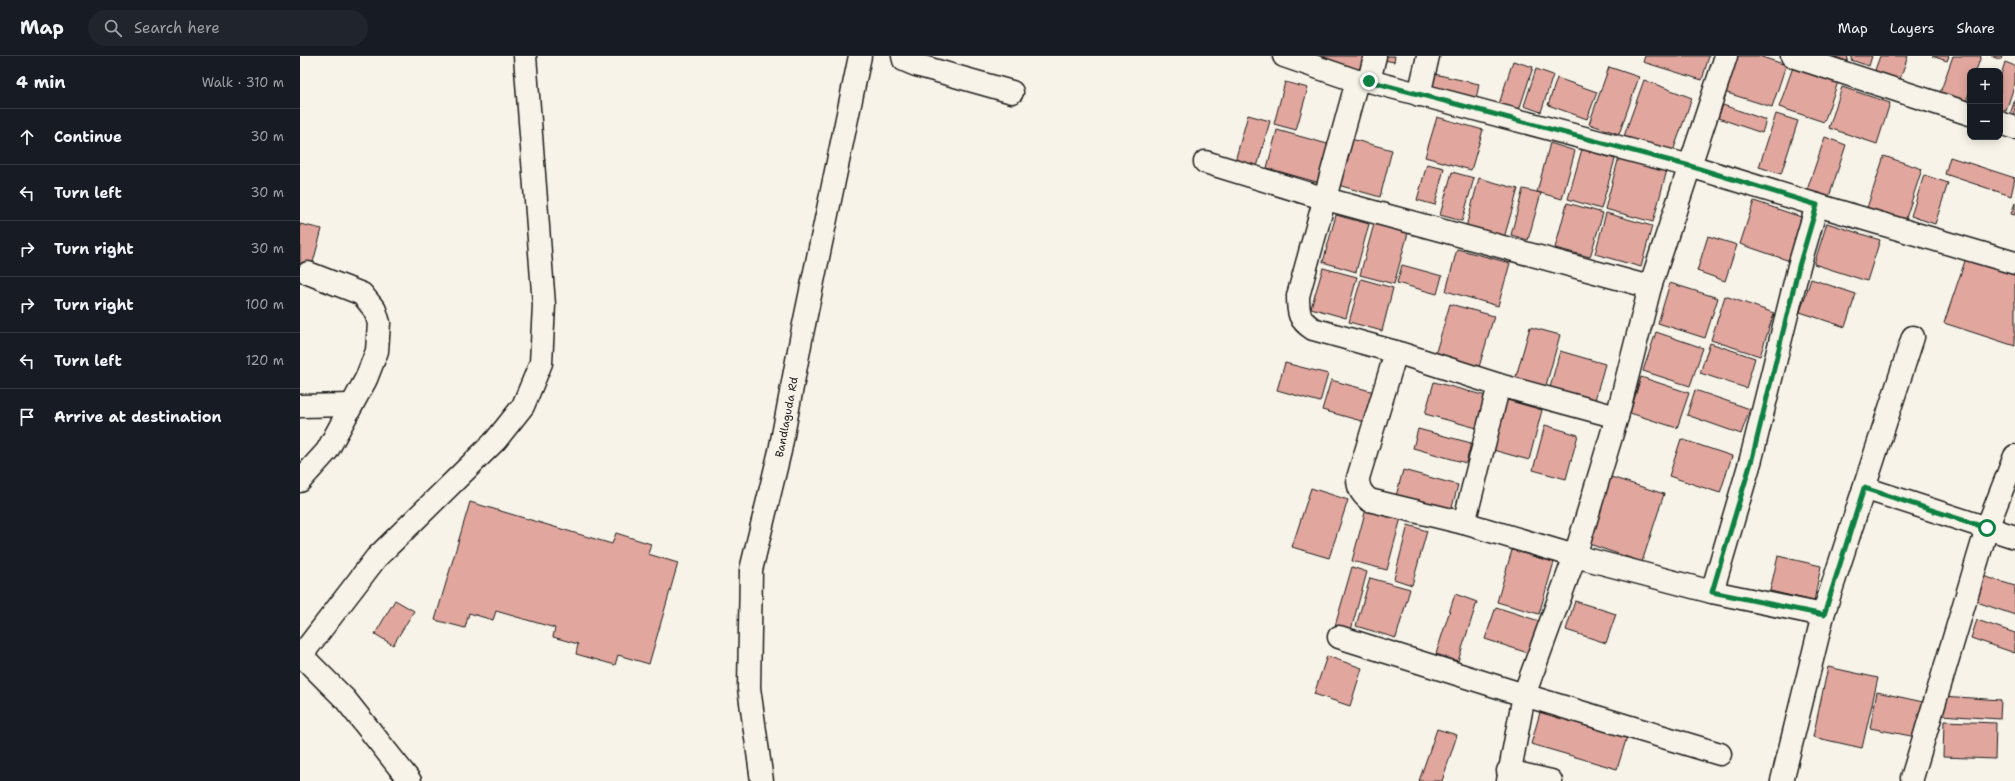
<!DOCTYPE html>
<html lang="en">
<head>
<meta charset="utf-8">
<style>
	:root { --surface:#171b24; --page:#20242c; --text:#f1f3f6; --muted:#9ea1a6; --line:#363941 }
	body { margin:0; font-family:"Shantell Sans",sans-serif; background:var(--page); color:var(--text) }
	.controls { position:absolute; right:12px; top:12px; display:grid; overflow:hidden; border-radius:8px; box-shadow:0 2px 10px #0003 }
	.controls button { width:36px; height:36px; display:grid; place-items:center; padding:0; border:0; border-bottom:1px solid var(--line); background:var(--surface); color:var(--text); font:20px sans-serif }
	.stop { position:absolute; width:12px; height:12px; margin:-9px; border:3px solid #0b8043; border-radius:50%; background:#fff }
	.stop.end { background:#0b8043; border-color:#fff; box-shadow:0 1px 4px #0008 }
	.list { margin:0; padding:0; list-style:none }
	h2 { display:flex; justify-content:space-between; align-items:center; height:52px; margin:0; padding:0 16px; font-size:17px }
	h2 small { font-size:13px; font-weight:400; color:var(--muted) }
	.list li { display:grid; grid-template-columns:26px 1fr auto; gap:12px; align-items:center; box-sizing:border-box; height:56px; padding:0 16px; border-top:1px solid var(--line) }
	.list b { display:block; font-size:15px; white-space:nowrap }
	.list em { font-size:13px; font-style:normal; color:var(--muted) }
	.icon { flex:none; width:22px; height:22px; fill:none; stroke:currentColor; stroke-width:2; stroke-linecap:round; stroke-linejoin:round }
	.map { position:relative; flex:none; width:1715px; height:725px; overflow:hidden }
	header { display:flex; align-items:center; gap:24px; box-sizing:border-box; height:56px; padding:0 20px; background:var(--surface); border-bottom:1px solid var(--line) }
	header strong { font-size:19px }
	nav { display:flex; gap:22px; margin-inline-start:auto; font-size:14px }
	.search { width:280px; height:36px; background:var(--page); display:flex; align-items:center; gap:10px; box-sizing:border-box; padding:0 14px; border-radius:22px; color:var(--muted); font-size:15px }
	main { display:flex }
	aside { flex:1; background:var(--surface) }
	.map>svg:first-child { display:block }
</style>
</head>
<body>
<header>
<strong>Map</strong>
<div class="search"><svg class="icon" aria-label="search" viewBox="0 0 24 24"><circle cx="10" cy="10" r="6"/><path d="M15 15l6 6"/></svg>Search here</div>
<nav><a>Map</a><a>Layers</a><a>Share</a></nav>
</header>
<main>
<aside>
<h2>4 min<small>Walk · 310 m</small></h2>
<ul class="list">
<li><svg class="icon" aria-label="ahead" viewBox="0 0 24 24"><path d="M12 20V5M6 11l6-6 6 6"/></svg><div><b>Continue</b></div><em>30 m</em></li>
<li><svg class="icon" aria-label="left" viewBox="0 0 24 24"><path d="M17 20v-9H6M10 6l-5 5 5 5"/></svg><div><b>Turn left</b></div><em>30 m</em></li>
<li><svg class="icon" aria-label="right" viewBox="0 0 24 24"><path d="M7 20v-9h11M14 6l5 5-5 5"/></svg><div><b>Turn right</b></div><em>30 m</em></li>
<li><svg class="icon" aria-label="right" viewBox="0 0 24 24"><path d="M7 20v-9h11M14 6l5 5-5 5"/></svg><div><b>Turn right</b></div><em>100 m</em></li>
<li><svg class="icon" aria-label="left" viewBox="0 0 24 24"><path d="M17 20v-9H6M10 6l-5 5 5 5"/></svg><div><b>Turn left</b></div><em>120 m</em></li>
<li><svg class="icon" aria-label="arrive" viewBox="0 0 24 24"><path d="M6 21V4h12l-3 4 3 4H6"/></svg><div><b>Arrive at destination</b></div></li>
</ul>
</aside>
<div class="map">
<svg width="1715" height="725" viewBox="0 0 1715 725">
	<rect width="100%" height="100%" fill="#f7f3e8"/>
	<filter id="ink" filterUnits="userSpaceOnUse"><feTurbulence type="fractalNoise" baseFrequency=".025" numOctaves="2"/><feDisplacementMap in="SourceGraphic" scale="8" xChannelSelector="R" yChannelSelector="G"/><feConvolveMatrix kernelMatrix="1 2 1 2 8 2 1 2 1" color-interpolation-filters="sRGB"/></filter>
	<g filter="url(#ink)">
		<path fill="#e1a79e" stroke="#1c1c1c" d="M1011 0H1072L1067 18Z
			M1079 0H1095L1094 6 1079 3Z
			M1345 0H1409L1402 24 1343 6Z
			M1436 0H1459L1486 9 1472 51 1424 36Z
			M1532 0H1548L1547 5Z
			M1552 0H1572L1569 10 1551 4Z
			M1580 0H1608L1599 26 1574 17Z
			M1632 0H1649L1647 5Z
			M1653 0H1681L1676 15H1670V34L1666 46 1640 37Z
			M1691 0H1702L1701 4Z
			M1213 5 1233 11 1219 54 1199 48Z
			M1705 6 1715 10V27L1706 55 1700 53V22Z
			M1309 11 1339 21 1319 78 1289 68Z
			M1493 11 1538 26 1524 66 1479 51Z
			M1236 13 1253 19 1241 56 1224 50Z
			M1130 17 1179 28 1176 44 1126 33Z
			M1257 22 1297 36 1287 63 1248 49Z
			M1344 24 1392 42 1372 98 1324 80Z
			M985 26 1008 32 996 74 974 68Z
			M1542 31 1590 47 1577 88 1529 72Z
			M1715 43V68L1708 65Z
			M1423 49 1466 64 1462 77 1418 62Z
			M1476 58 1498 65 1481 118 1459 111Z
			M948 59 970 65 957 111 935 105Z
			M1137 61 1183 74 1171 114 1125 101Z
			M977 74 1031 89 1020 127 967 112Z
			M1525 81 1546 89 1528 144 1506 137Z
			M1051 83 1092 94 1080 141 1038 129Z
			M1250 87 1275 95 1262 143 1237 136Z
			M1282 93 1315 103 1301 153 1268 143Z
			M1584 100 1622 113 1604 168 1566 155Z
			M1319 101 1367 114 1353 166 1305 153Z
			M1650 101 1715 122 1711 140 1645 118Z
			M1127 108 1144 112 1135 149 1117 144Z
			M1152 116 1174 122 1162 165 1140 159Z
			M1624 119 1648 127 1635 168 1611 160Z
			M1179 122 1218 133 1204 182 1166 171Z
			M1223 133 1241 137 1228 184 1211 179Z
			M1454 145 1504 162 1490 205 1440 188Z
			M1267 147 1303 157 1290 201 1255 192Z
			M1715 147V159L1711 158Z
			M1306 157 1352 170 1341 211 1295 198Z
			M1036 159 1069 168 1056 216 1023 206Z
			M1527 167 1580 184 1567 225 1514 208Z
			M0 168 22 173 11 214 0 211Z
			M1074 168 1108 177 1094 228 1060 219Z
			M1408 180 1437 189 1425 225 1397 215Z
			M1157 193 1210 207 1198 250 1146 235Z
			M1667 199 1715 215V290L1644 267Z
			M1102 209 1142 220 1137 238 1097 227Z
			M1023 212 1057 221 1046 262 1011 252Z
			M1061 223 1093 232 1082 275 1049 266Z
			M1511 223 1556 238 1545 271 1500 256Z
			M1370 227 1418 242 1405 282 1358 267Z
			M1425 240 1474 257 1460 300 1411 284Z
			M1150 248 1194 260 1179 311 1135 299Z
			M1230 271 1260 279 1245 333 1215 324Z
			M1356 276 1403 292 1390 330 1343 315Z
			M1410 287 1455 302 1446 332 1400 317Z
			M1260 295 1305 308 1293 351 1248 339Z
			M985 307 1028 318 1020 346 977 334Z
			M1341 321 1389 337 1377 372 1330 357Z
			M1031 324 1074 336 1065 366 1022 354Z
			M1134 326 1186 340 1177 372 1125 358Z
			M1395 334 1450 353 1441 378 1387 359Z
			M1207 344 1242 354 1229 404 1193 394Z
			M1245 369 1278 379 1266 423 1233 414Z
			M1118 373 1171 387 1166 407 1113 392Z
			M1381 383 1432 400 1420 437 1369 420Z
			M1103 414 1158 429 1151 455 1096 440Z
			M1311 421 1364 438 1342 506 1289 488Z
			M1011 432 1048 444 1029 502 992 491Z
			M170 446 312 488 316 477 351 488 348 498 378 507 349 608 318 599 315 609 276 598 278 588 253 581 255 572 196 555 193 564 169 557 165 572 135 564Z
			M1067 449 1102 458 1087 514 1052 505Z
			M1108 469 1127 475 1112 529 1094 523Z
			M1212 494 1254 506 1239 558 1197 546Z
			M1478 500 1521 510 1514 545 1470 535Z
			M1052 511 1067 516 1051 574 1035 570Z
			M1683 520 1715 530V559L1674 545Z
			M1070 522 1110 533 1096 582 1056 570Z
			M1155 538 1177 546 1158 605 1136 598Z
			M95 544 114 555 93 589 75 578Z
			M1275 545 1316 558 1306 587 1266 574Z
			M1196 551 1242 566 1231 598 1185 583Z
			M1677 564 1715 577V597L1671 582Z
			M1027 600 1062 612 1050 650 1014 638Z
			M1528 611 1578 622 1562 692 1513 681Z
			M1577 636 1623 646 1616 681 1570 672Z
			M1642 640 1701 644 1700 663 1641 659Z
			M1243 646 1330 671 1317 713 1231 688Z
			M1644 665 1696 667 1695 703 1643 701Z
			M1137 673 1157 679 1142 725H1119Z"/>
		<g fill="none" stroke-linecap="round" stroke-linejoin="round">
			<defs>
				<g id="minor">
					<path d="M603 0 604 4 616 9 712 36"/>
					<path d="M984 0 1057 25H1069L1390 110 1517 149 1715 207"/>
					<path d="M1492 0 1670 58"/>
					<path d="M1057 25 998 240C998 257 999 264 1013 273L1096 296 1199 329 1317 361"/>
					<path d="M1069 25 1075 0"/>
					<path d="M1119 39 1128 0"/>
					<path d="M1700 67 1715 72"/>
					<path d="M905 106 1026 143 1350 231"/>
					<path d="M1096 296 1058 422C1058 432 1061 437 1069 444L1164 467 1199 329"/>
					<path d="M0 350 52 349"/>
					<path d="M0 425 27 395 66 323 77 295 79 267 75 254 62 238 8 217"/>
					<path d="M1564 432 1715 481"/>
					<path d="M1164 467 1275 500 1412 536 1451 403 1499 210 1517 149"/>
					<path d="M1412 536 1523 559"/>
					<path d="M1039 581 1224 639 1208 725"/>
					<path d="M0 598 45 643 110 725"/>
					<path d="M0 601 76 502 196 384 223 350 241 307 244 249 225 0"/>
					<path d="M1420 698 1224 639 1275 500 1317 361 1350 231 1426 0"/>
					<path d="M1208 715 1251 725"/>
					<path d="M1612 722 1687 472 1715 400"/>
					<path id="s1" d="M462 725 449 632 451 514 480 395 502 278 560 0"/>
					<path d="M1482 725 1523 559 1613 281"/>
				</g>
			</defs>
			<use href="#minor" stroke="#1c1c1c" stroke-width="25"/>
			<use href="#minor" stroke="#f7f3e8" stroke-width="22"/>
		</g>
	</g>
	<g fill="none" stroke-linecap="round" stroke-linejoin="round" filter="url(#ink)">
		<path stroke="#0b8043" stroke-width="5" d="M1069 25 1390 110 1517 149 1499 210 1452 403 1412 536 1524 559 1564 432 1687 472"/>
	</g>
	<g text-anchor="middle" stroke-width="3" stroke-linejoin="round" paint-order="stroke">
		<g font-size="11" fill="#1c1c1c" stroke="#f7f3e8">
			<text dy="4" stroke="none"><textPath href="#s1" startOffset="369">Bandlaguda Rd</textPath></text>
		</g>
	</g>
</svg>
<div class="controls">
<button>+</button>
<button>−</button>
</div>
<div class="stop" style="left:1687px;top:472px"></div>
<div class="stop end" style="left:1069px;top:25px"></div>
</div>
</main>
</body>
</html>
